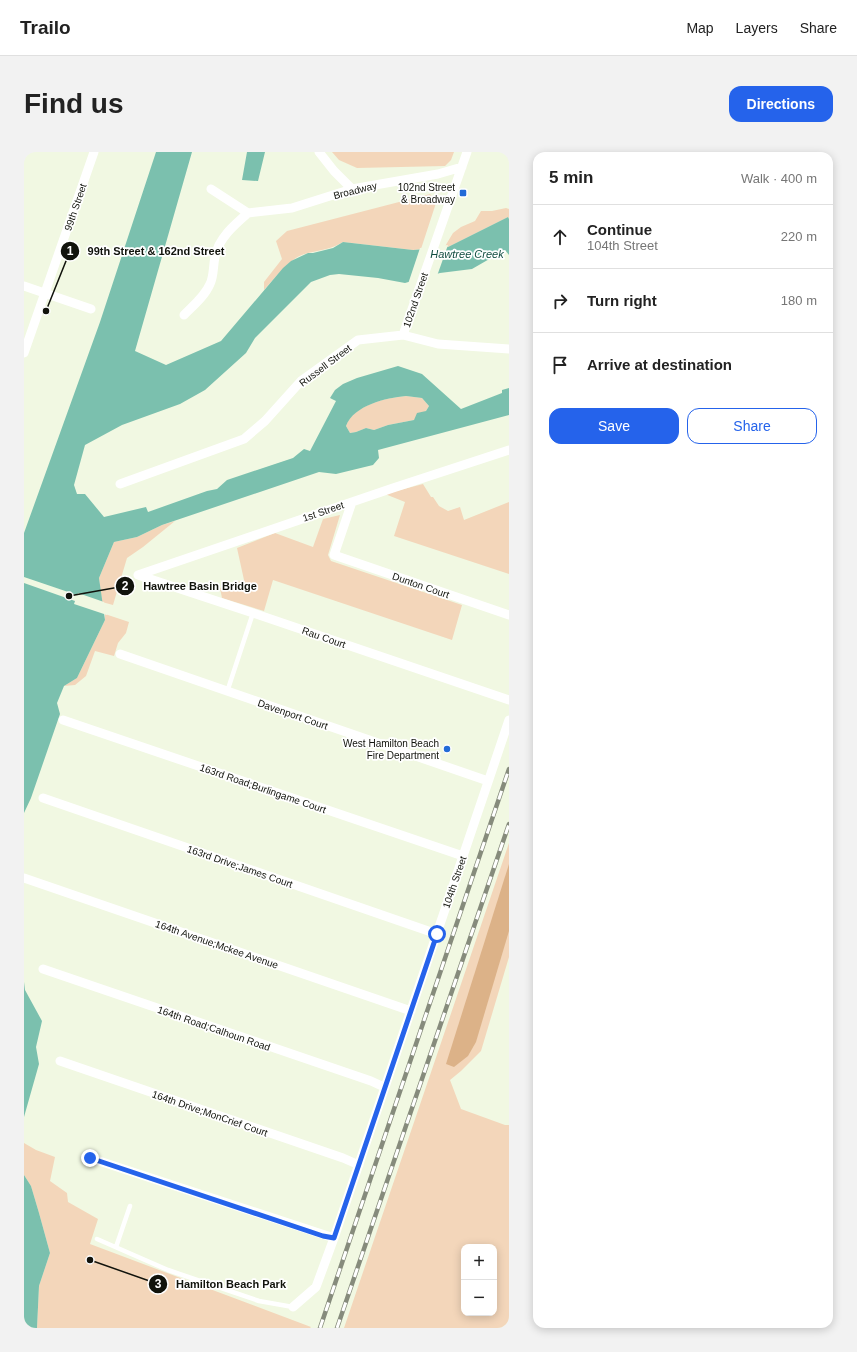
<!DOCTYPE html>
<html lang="en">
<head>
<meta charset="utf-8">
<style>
	:root { --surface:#fff; --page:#f2f2f2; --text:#222; --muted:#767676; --line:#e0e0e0; --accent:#2563eb }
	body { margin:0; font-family:Arial,sans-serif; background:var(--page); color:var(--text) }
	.controls { position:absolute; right:12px; bottom:12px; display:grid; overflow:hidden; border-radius:8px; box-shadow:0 2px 10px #0003 }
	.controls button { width:36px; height:36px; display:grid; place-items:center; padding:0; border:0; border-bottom:1px solid var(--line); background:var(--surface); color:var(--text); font:20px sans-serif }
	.stop { position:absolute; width:12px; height:12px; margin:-9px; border:3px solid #2563eb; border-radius:50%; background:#fff }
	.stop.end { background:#2563eb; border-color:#fff; box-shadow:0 1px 4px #0008 }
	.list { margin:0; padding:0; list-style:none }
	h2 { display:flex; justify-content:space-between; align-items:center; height:52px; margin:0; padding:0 16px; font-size:17px }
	h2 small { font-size:13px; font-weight:400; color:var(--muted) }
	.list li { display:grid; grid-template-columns:26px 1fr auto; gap:12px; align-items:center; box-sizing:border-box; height:64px; padding:0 16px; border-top:1px solid var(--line) }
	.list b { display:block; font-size:15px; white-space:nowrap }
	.list p { margin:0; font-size:13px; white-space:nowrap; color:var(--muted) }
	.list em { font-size:13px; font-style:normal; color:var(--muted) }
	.actions { display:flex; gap:8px; padding:12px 16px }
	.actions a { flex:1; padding:9px 0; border:1px solid var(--accent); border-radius:12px; text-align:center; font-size:14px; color:var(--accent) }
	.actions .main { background:var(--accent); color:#fff }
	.icon { flex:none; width:22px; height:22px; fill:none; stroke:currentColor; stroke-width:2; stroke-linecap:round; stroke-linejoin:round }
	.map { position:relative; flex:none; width:485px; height:1176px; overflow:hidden; border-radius:12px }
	header { display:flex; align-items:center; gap:24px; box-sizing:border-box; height:56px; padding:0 20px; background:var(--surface); border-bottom:1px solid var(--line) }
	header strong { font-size:19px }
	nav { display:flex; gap:22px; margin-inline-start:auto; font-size:14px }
	.intro { display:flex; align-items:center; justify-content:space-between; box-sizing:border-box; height:96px; padding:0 24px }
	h1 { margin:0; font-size:28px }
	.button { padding:10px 18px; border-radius:12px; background:var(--accent); color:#fff; font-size:14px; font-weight:700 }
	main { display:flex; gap:24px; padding:0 24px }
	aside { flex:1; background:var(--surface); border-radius:12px; box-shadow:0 2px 10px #0003 }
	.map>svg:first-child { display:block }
</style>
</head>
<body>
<header>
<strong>Trailo</strong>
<nav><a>Map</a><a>Layers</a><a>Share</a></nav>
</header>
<div class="intro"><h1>Find us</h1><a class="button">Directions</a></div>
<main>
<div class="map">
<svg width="485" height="1176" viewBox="0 0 485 1176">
	<rect width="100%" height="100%" fill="#f1f8e2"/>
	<path fill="#f3d6ba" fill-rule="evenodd" d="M308 0H430L427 8 421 14 333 16 315 8Z
		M406 42 412 51 397 97 389 98 319 90C308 97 297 98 284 101 267 104 251 126 240 138V130L258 107 252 89 263 79Z
		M482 56 485 57V67L484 65 424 95 420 96 429 81 437 75 451 69 457 59H468Z
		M382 244 398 246 405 254 402 259 390 268 364 273 350 278 342 276 332 280 326 281 322 274C329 253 362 246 382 244Z
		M399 332 407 345H409L415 354 424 359 436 355 440 368 485 350V422L370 384 381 350 361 342Z
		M316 363 304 403 307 409 438 453 428 488 249 428 240 459 198 446 196 436 220 428 213 396 251 381 289 395 299 367Z
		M151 369 119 395 103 406 89 453 78 450 75 426 90 390 113 385 138 373Z
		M81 462 105 470 102 481 94 491 90 504 71 499 62 524 51 533 40 534 53 526 81 468Z
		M485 691V805L457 899 437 919 426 928 437 957 481 973H485V1176H320ZM440 1095H470V1161H440Z
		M0 991 12 998 31 1005 26 1029 43 1041 44 1050 74 1067 66 1092 287 1175 286 1176H13L15 1134 26 1101 15 1061 7 1034 0 1023Z"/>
	<path fill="#dcb288" d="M485 712V779L452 890 444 904 430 915 422 912Z"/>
	<path fill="#7bc0ae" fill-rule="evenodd" d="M132 0H168L111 199 142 213 197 189 259 116 267 109 284 101H289L309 96 319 90 389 98 424 95 484 65 485 67V103L481 98 448 117 416 121 381 131 354 126 315 122 306 123 287 130 231 186 222 201 181 238 156 252 98 273 61 293 50 333 53 342H61L80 365 122 355 124 360 183 339 193 337 203 328 269 306 280 297 286 299 312 249 306 246 311 238 319 232 333 226 374 214 398 222 437 257 478 241V238L485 236V263L354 298 355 306 349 313 312 322 295 320 138 373 113 385 90 390 75 426 81 468 53 526 40 534 33 551 36 562 7 646 0 661V381L76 170ZM382 244 398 246 405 254 402 259 393 261 390 268 364 273 350 278 342 276 332 280 326 281 322 274C330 253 362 246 382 244Z
		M223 0H241L234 29 218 28Z
		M0 830 1 838 18 869 12 895 15 912 0 965Z
		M0 1023 7 1034 15 1061 26 1101 15 1134 13 1176H0Z"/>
	<path fill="#f1f8e2" d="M424 93 413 124 384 132 396 96Z
		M0 425 53 443 54 441 80 450 83 463 50 452 51 449 0 431Z"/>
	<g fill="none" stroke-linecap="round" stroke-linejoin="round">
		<path stroke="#fff" stroke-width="4.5" d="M203 540 229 461
			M73 1087 144 1118 235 1149 269 1155
			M92 1095 106 1054"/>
		<path stroke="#fff" stroke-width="9" d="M295 0 310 19 328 37
			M187 37 224 61 268 56 328 37 414 22 438 15
			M0 134 67 157
			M160 163C169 154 181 144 186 132 190 124 189 114 191 105 194 87 210 73 224 61
			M379 183 443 0
			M0 201 70 0
			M96 332 220 287 241 269 277 229 334 188 379 183 414 192 485 197
			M328 350 310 403 485 463
			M114 423 369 336 485 298
			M114 423 229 461 485 548
			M96 502 464 629
			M39 568 439 704
			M19 646 413 782
			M0 726 387 859
			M19 817 347 929 360 935
			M36 909 319 1006 335 1013
			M66 1006 310 1086
			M269 1155 292 1135 310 1086 485 568"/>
		<defs>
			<path id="rail" d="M296 1176 485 617
				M313 1176 485 672"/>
		</defs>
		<use href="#rail" stroke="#868b7c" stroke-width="4.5"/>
		<use href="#rail" stroke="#fff" stroke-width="3" stroke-dasharray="9" stroke-linecap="butt"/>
	</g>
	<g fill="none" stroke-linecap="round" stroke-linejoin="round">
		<path stroke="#2563eb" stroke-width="5" d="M66 1006 299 1084 310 1086 413 782"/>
	</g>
	<g fill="#226bd7" stroke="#fff" stroke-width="1.5">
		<rect x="435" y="37" width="8" height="8" rx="2"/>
		<circle cx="423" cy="597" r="4"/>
	</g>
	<g text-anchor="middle" stroke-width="3.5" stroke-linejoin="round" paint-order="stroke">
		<g font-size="10" fill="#11130c" stroke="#fff" text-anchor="end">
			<text x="431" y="39">102nd Street<tspan x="431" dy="12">&amp; Broadway</tspan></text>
			<text x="415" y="595">West Hamilton Beach<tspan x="415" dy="12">Fire Department</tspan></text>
		</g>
		<g font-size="10" fill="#11130c" stroke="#fff">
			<text transform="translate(331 38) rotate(-14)" y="4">Broadway</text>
			<text transform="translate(51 55) rotate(-71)" y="4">99th Street</text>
			<text transform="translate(391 148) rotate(-71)" y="4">102nd Street</text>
			<text transform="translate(301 213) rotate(-37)" y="4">Russell Street</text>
			<text transform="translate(299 359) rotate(-19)" y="4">1st Street</text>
			<text transform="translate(397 433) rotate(19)" y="4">Dunton Court</text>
			<text transform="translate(300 485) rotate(19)" y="4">Rau Court</text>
			<text transform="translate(269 562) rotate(19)" y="4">Davenport Court</text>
			<text transform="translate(239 636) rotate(19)" y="4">163rd Road;Burlingame Court</text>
			<text transform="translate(216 714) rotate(19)" y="4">163rd Drive;James Court</text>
			<text transform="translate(430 730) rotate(-71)" y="4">104th Street</text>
			<text transform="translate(193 792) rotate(19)" y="4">164th Avenue;Mckee Avenue</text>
			<text transform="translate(190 876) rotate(19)" y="4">164th Road;Calhoun Road</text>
			<text transform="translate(186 961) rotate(19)" y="4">164th Drive;MonCrief Court</text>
		</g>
		<g font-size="11" font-style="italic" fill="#124d41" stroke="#fff">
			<text x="443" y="106">Hawtree Creek</text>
		</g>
	</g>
	<path fill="none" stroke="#11130c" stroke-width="1.5" d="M22 159L46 99M45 444L101 434M66 1108L134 1132"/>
	<g fill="#11130c" stroke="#fff" stroke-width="1.5">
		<circle cx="22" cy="159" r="4"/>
		<circle cx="45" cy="444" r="4"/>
		<circle cx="66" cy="1108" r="4"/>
		<circle cx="46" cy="99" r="10"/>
		<circle cx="101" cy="434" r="10"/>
		<circle cx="134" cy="1132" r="10"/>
	</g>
	<g font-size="12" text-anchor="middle" font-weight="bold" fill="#fff">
		<text x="46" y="103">1</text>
		<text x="101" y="438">2</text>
		<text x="134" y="1136">3</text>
	</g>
	<g font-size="11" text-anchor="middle" font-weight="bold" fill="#11130c" stroke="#fff" stroke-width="3.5" stroke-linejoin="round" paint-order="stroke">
		<text x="132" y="103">99th Street &amp; 162nd Street</text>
		<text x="176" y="438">Hawtree Basin Bridge</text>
		<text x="207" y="1136">Hamilton Beach Park</text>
	</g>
</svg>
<div class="controls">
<button>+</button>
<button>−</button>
</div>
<div class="stop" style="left:413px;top:782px"></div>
<div class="stop end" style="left:66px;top:1006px"></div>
</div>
<aside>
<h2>5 min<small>Walk · 400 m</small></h2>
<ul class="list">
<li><svg class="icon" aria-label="ahead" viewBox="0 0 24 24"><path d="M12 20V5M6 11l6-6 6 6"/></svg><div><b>Continue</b><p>104th Street</p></div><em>220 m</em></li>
<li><svg class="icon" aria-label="right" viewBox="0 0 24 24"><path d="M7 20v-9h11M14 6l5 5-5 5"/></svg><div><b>Turn right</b></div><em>180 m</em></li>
<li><svg class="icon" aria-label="arrive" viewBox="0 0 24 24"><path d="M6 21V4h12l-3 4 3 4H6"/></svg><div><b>Arrive at destination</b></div></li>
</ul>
<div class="actions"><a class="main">Save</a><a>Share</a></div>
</aside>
</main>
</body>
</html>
